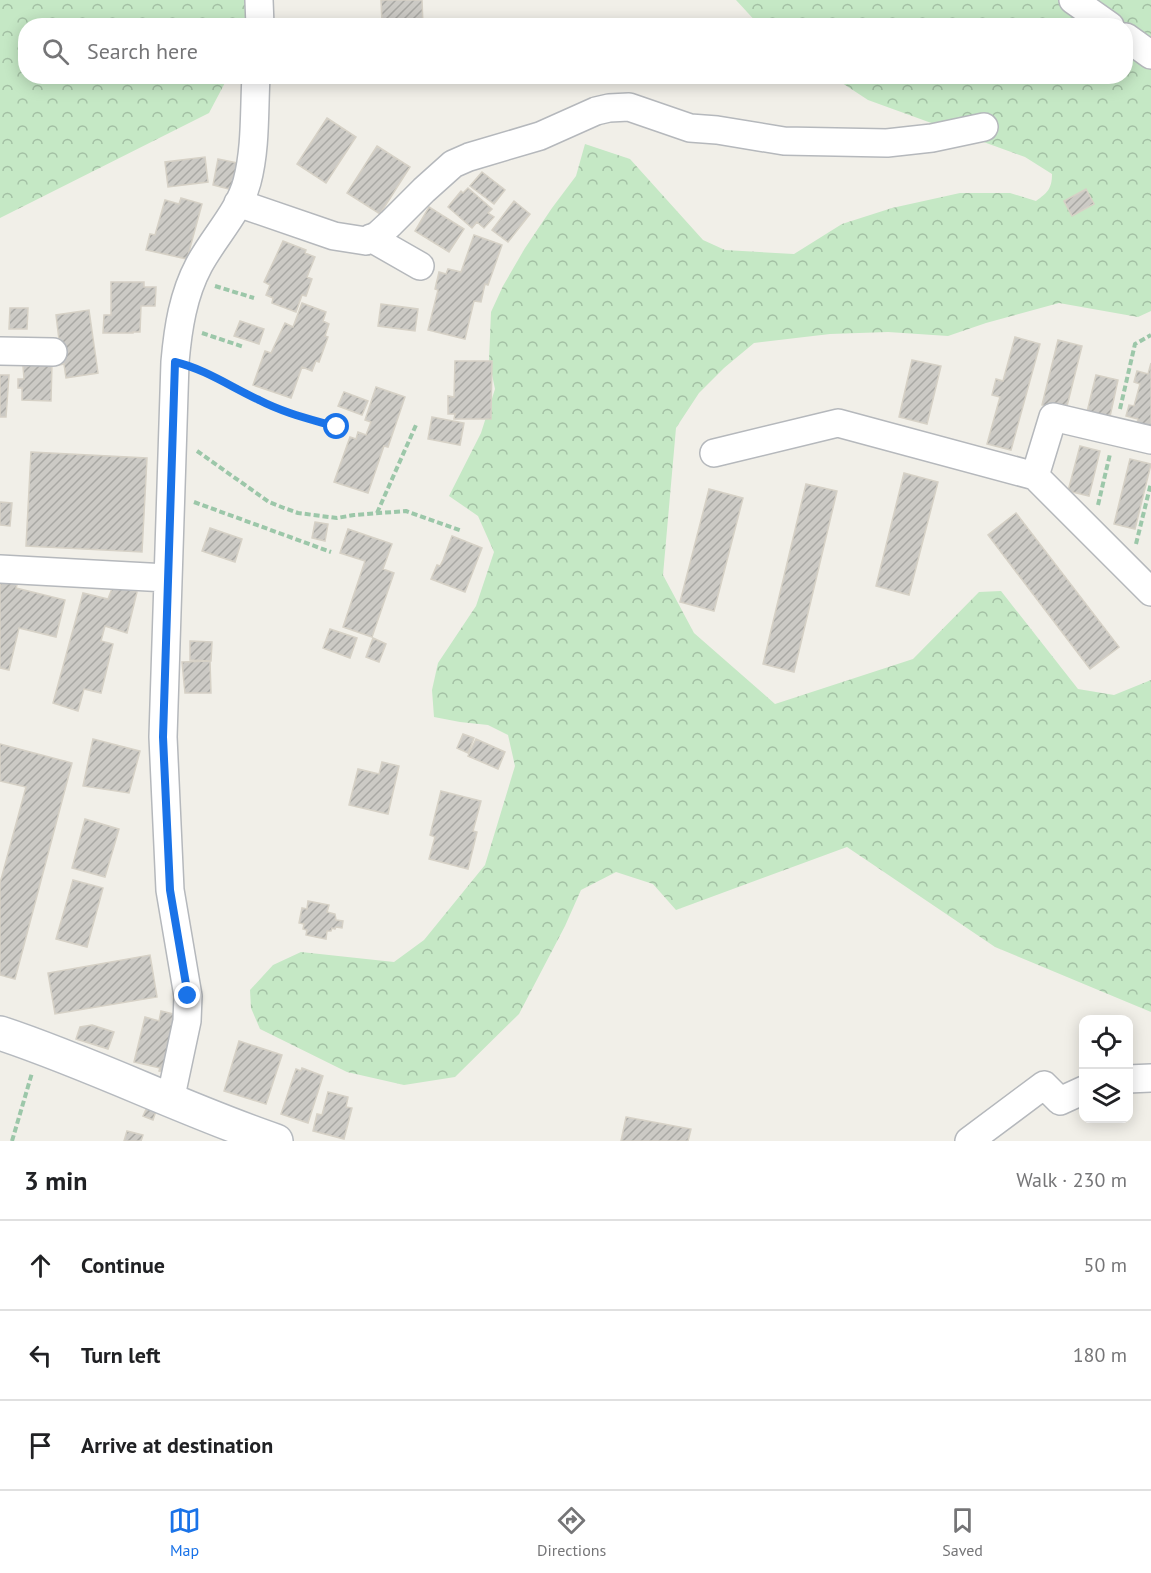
<!DOCTYPE html>
<html lang="en">
<head>
<meta charset="utf-8">
<style>
	:root { --surface:#fff; --page:#f2f2f2; --text:#202124; --muted:#757577; --line:#e0e0e0; --accent:#1a73e8 }
	body { margin:0; font-family:"PT Sans",sans-serif; background:var(--page); color:var(--text) }
	.controls { position:absolute; right:18px; bottom:18px; display:grid; overflow:hidden; border-radius:12px; box-shadow:0 3px 15px #0003 }
	.controls button { width:54px; height:54px; display:grid; place-items:center; padding:0; border:0; border-bottom:2px solid var(--line); background:var(--surface); color:var(--text); font:30px sans-serif }
	.stop { position:absolute; width:18px; height:18px; margin:-14px; border:4px solid #1a73e8; border-radius:50%; background:#fff }
	.stop.end { background:#1a73e8; border-color:#fff; box-shadow:0 2px 6px #0008 }
	.list { margin:0; padding:0; list-style:none }
	h2 { display:flex; justify-content:space-between; align-items:center; height:78px; margin:0; padding:0 24px; font-size:26px }
	h2 small { font-size:20px; font-weight:400; color:var(--muted) }
	.list li { display:grid; grid-template-columns:39px 1fr auto; gap:18px; align-items:center; box-sizing:border-box; height:90px; padding:0 24px; border-top:2px solid var(--line) }
	.list b { display:block; font-size:22px; white-space:nowrap }
	.list em { font-size:20px; font-style:normal; color:var(--muted) }
	.icon { flex:none; width:33px; height:33px; fill:none; stroke:currentColor; stroke-width:2; stroke-linecap:round; stroke-linejoin:round }
	.map { position:relative; flex:none; width:1151px; height:1141px; overflow:hidden }
	.search { position:absolute; background:var(--surface); box-shadow:0 3px 15px #0003; left:18px; right:18px; top:18px; height:66px; display:flex; align-items:center; gap:15px; box-sizing:border-box; padding:0 21px; border-radius:24px; color:var(--muted); font-size:22px }
	.sheet { height:348px; background:var(--surface) }
	nav { display:flex; justify-content:space-around; align-items:center; box-sizing:border-box; height:84px; border-top:2px solid var(--line); background:var(--surface); font-size:16px; color:var(--muted) }
	nav a { display:grid; justify-items:center; gap:3px }
	nav .on { color:var(--accent) }
	.map>svg:first-child { display:block }
</style>
</head>
<body>
<div class="map">
<svg width="1151" height="1141" viewBox="0 0 1151 1141">
	<defs>
		<pattern id="forest-crowns" width="20" height="18" patternUnits="userSpaceOnUse" patternTransform="scale(1.5)"><rect width="20" height="18" fill="#c5e8c5"/><path d="M2 6a3 3 0 1 1 6 0M12 15a3 3 0 1 1 6 0" fill="none" stroke="#a3c0a4"/></pattern>
		<pattern id="building-hatch" width="6" height="6" patternUnits="userSpaceOnUse" patternTransform="scale(1.5)"><rect width="6" height="6" fill="#cccac5"/><path d="M-1 1l2-2M0 6l6-6M5 7l2-2" fill="none" stroke="#a9a8a4"/></pattern>
	</defs>
	<rect width="100%" height="100%" fill="#f1efe8"/>
	<path fill="url(#forest-crowns)" d="M0 0H269L256 25 26 26V76L228 77 209 113 0 218Z
		M736 0H1151V311L1138 317 1059 303 986 323 948 336 888 332 830 334 754 343 724 368 699 393 676 428 663 575 694 633 775 704 913 659 979 592 1001 591 1078 689 1114 695 1151 680V1012L995 947 847 847 676 910 653 884 616 872 581 890 565 926 519 1014 455 1077 404 1085 347 1072 260 1029 251 1008 250 990 273 965 301 952 394 962 424 940 485 865 515 766 508 735 488 725 460 722 434 717 432 690 438 663 476 606 494 552 478 516 449 496 481 433 495 389 489 360 491 312 503 286 525 248 552 208 576 176 585 144 630 159 703 240 725 250 794 254 842 224 892 208 960 193H1010L1036 201C1047 193 1052 189 1052 174L1025 157 868 100 833 77 1126 76V26L759 25Z"/>
	<path fill="url(#building-hatch)" stroke="#d6d1c6" stroke-width="1.5" d="M381 0H422L423 26H411V21L382 23Z
		M327 118 356 137 326 183 297 164Z
		M377 146 410 167 380 214 347 193Z
		M205 157 208 182 168 187 165 162Z
		M218 159 238 163 233 190 213 185Z
		M482 172 505 190 494 204 470 186Z
		M468 188 492 209 488 213 494 217 484 228 477 222 472 228 448 207 461 191 463 193Z
		M1086 189 1094 204 1072 216 1064 201Z
		M181 198 202 204 187 259 146 250 150 234 155 235 165 200 179 204Z
		M514 201 530 214 508 242 492 230Z
		M429 207 464 229 449 252 415 231Z
		M474 235 502 245 488 285 485 284 481 302 474 301 465 339 428 330 438 290 435 289 439 272 446 274 448 269 461 272Z
		M283 241 306 250 305 253 315 257 307 277 312 279 306 296 302 295 296 312 272 303 273 298 266 295 270 285 264 282Z
		M111 282H144V287H156L155 306H141L140 332H133V333H103L104 315H111Z
		M302 303 326 312 323 321 329 324 325 336 328 337 319 362 316 361 312 371 302 367 291 398 253 385 265 351 271 353 285 323 293 327Z
		M381 304 418 309 415 331 378 326Z
		M10 308H28L27 329H9Z
		M89 310 98 373 66 378 64 364 59 365 56 349 60 348 56 315Z
		M240 321 264 329 259 344 234 336Z
		M1015 337 1040 344 1011 450 987 444 1000 397 992 395 996 379 1003 381Z
		M1058 340 1082 346 1066 410 1042 405Z
		M912 360 941 366 927 424 899 417Z
		M455 361H492L491 419H454L455 414H448V396L454 397Z
		M28 363H52L51 401 22 400V388H18V379H24L23 366H28Z
		M1151 363V431L1136 427 1138 419 1126 416 1129 405 1134 406 1140 384 1134 382 1137 371 1148 374Z
		M0 375H9L6 417H0Z
		M1096 375 1118 380 1109 421 1086 416Z
		M376 387 405 397 388 447 384 446 368 493 334 482 350 437 356 439 358 432 366 435 371 422 365 420Z
		M344 392 368 401 362 415 338 406Z
		M432 417 464 423 460 445 428 439Z
		M1080 446 1100 451 1089 496 1068 491Z
		M31 452 147 458 142 552 26 546Z
		M1130 459 1151 464 1135 529 1114 524Z
		M904 473 938 482 909 595 876 586Z
		M806 484 837 491 794 672 763 664Z
		M709 489 743 498 714 611 680 602Z
		M0 502 12 503 10 526 0 525Z
		M1016 513 1119 647 1090 669 988 535Z
		M315 522 328 524 325 541 312 538Z
		M210 528 242 539 235 562 202 551Z
		M348 529 392 544 383 569 394 573 372 637 343 627 365 561 340 553Z
		M452 536 482 548 465 592 431 579 437 565 440 566 443 560Z
		M2 578 18 582 16 588 65 600 56 637 19 628 9 670 0 668V587Z
		M113 586 137 592 127 633 105 626 101 641 113 644 101 693 84 689 78 711 53 703 83 593 108 599Z
		M330 629 357 638 350 658 323 648Z
		M373 638 386 644 379 662 366 657Z
		M190 641 212 642 211 661 190 660Z
		M210 661 211 693H185L182 662Z
		M463 734 474 738 468 753 457 748Z
		M93 739 140 751 129 793 83 786Z
		M476 739 505 752 498 769 468 756Z
		M0 744 72 763 15 979 0 975V883L26 787 0 781Z
		M382 762 399 766 388 814 349 805 358 769 379 774Z
		M441 791 481 801 473 831 477 832 468 869 429 859 435 837 430 835Z
		M85 819 119 829 105 877 72 868Z
		M73 880 103 888 87 947 56 939Z
		M308 901 329 905 327 912 335 914 336 920 343 921 342 928 336 927 335 929 332 928 331 931H327L326 939 306 935 307 930 303 929 304 924 299 923 302 908 307 909Z
		M150 955 157 997 55 1014 48 973Z
		M161 1011 178 1015 167 1073 159 1071 160 1068 134 1062 145 1017 159 1021Z
		M92 1025 114 1032 108 1049 76 1039 80 1027Z
		M239 1041 282 1055 266 1104 224 1091Z
		M302 1068 323 1076 308 1123 281 1114 296 1069 301 1071Z
		M328 1092 348 1097 346 1107 352 1108 344 1139 313 1131 317 1114 322 1115Z
		M148 1105 157 1108 153 1120 143 1116Z
		M626 1117 691 1129 688 1141H621Z
		M127 1131 143 1135 141 1141H124Z"/>
	<g fill="none" stroke-linecap="round" stroke-linejoin="round">
		<defs>
			<path id="street" d="M259 0 260 26
				M1073 0 1110 26
				M1126 37 1151 55
				M238 203 334 236 366 241 378 235 391 223 424 190 453 164 469 157 540 136 596 111 609 108 629 107 690 128 717 130 784 141 887 143 932 138 984 127
				M371 238 420 266
				M0 351 53 352
				M714 453 838 423 1035 476 1151 592
				M1035 476 1053 417 1151 440
				M0 569 167 578
				M1128 1079 1151 1078
				M170 1101 187 1021 188 996 170 890 163 737 175 362C178 328 183 295 199 265 214 237 239 212 247 182 256 148 254 111 256 76
				M969 1141 1044 1085 1060 1101 1084 1090"/>
			<path id="secondary" d="M0 1033C94 1064 182 1109 276 1141"/>
		</defs>
		<use href="#street" stroke="#b5b8bc" stroke-width="30"/>
		<use href="#secondary" stroke="#b6babf" stroke-width="36"/>
		<path stroke="#9cc7a9" stroke-width="4" stroke-dasharray="6 3" stroke-linecap="butt" d="M215 286 254 298
			M202 333 244 347
			M199 369 287 413 337 427
			M1120 409 1135 344 1151 335
			M197 451 269 502 284 508 298 513 337 518 354 515 406 511 462 531
			M194 502 331 552
			M1098 505 1110 454
			M377 513 416 425
			M1136 544 1151 483
			M12 1141 32 1073"/>
		<use href="#street" stroke="#fff" stroke-width="27"/>
		<use href="#secondary" stroke="#fff" stroke-width="33"/>
	</g>
	<g fill="none" stroke-linecap="round" stroke-linejoin="round">
		<path stroke="#1a73e8" stroke-width="8" d="M188 996 170 890 163 737 175 362C205 369 231 387 259 400 284 413 310 419 337 427"/>
	</g>
</svg>
<div class="controls">
<button><svg class="icon" aria-label="locate" viewBox="0 0 24 24"><circle cx="12" cy="12" r="6"/><path d="M12 2v4M12 18v4M2 12h4M18 12h4"/></svg></button>
<button><svg class="icon" aria-label="layers" viewBox="0 0 24 24"><path d="M12 4l9 5-9 5-9-5zM3 14l9 5 9-5"/></svg></button>
</div>
<div class="stop" style="left:337px;top:427px"></div>
<div class="stop end" style="left:188px;top:996px"></div>
<div class="search"><svg class="icon" aria-label="search" viewBox="0 0 24 24"><circle cx="10" cy="10" r="6"/><path d="M15 15l6 6"/></svg>Search here</div>
</div>
<section class="sheet">
<h2>3 min<small>Walk · 230 m</small></h2>
<ul class="list">
<li><svg class="icon" aria-label="ahead" viewBox="0 0 24 24"><path d="M12 20V5M6 11l6-6 6 6"/></svg><div><b>Continue</b></div><em>50 m</em></li>
<li><svg class="icon" aria-label="left" viewBox="0 0 24 24"><path d="M17 20v-9H6M10 6l-5 5 5 5"/></svg><div><b>Turn left</b></div><em>180 m</em></li>
<li><svg class="icon" aria-label="arrive" viewBox="0 0 24 24"><path d="M6 21V4h12l-3 4 3 4H6"/></svg><div><b>Arrive at destination</b></div></li>
</ul>
</section>
<nav>
<a class="on"><svg class="icon" aria-label="map" viewBox="0 0 24 24"><path d="M3 6l6-2 6 2 6-2v14l-6 2-6-2-6 2zM9 4v14M15 6v14"/></svg>Map</a>
<a><svg class="icon" aria-label="directions" viewBox="0 0 24 24"><path d="M12 3l9 9-9 9-9-9zM9 14v-3h6M13 9l2 2-2 2"/></svg>Directions</a>
<a><svg class="icon" aria-label="saved" viewBox="0 0 24 24"><path d="M7 4h10v16l-5-4-5 4z"/></svg>Saved</a>
</nav>
</body>
</html>
